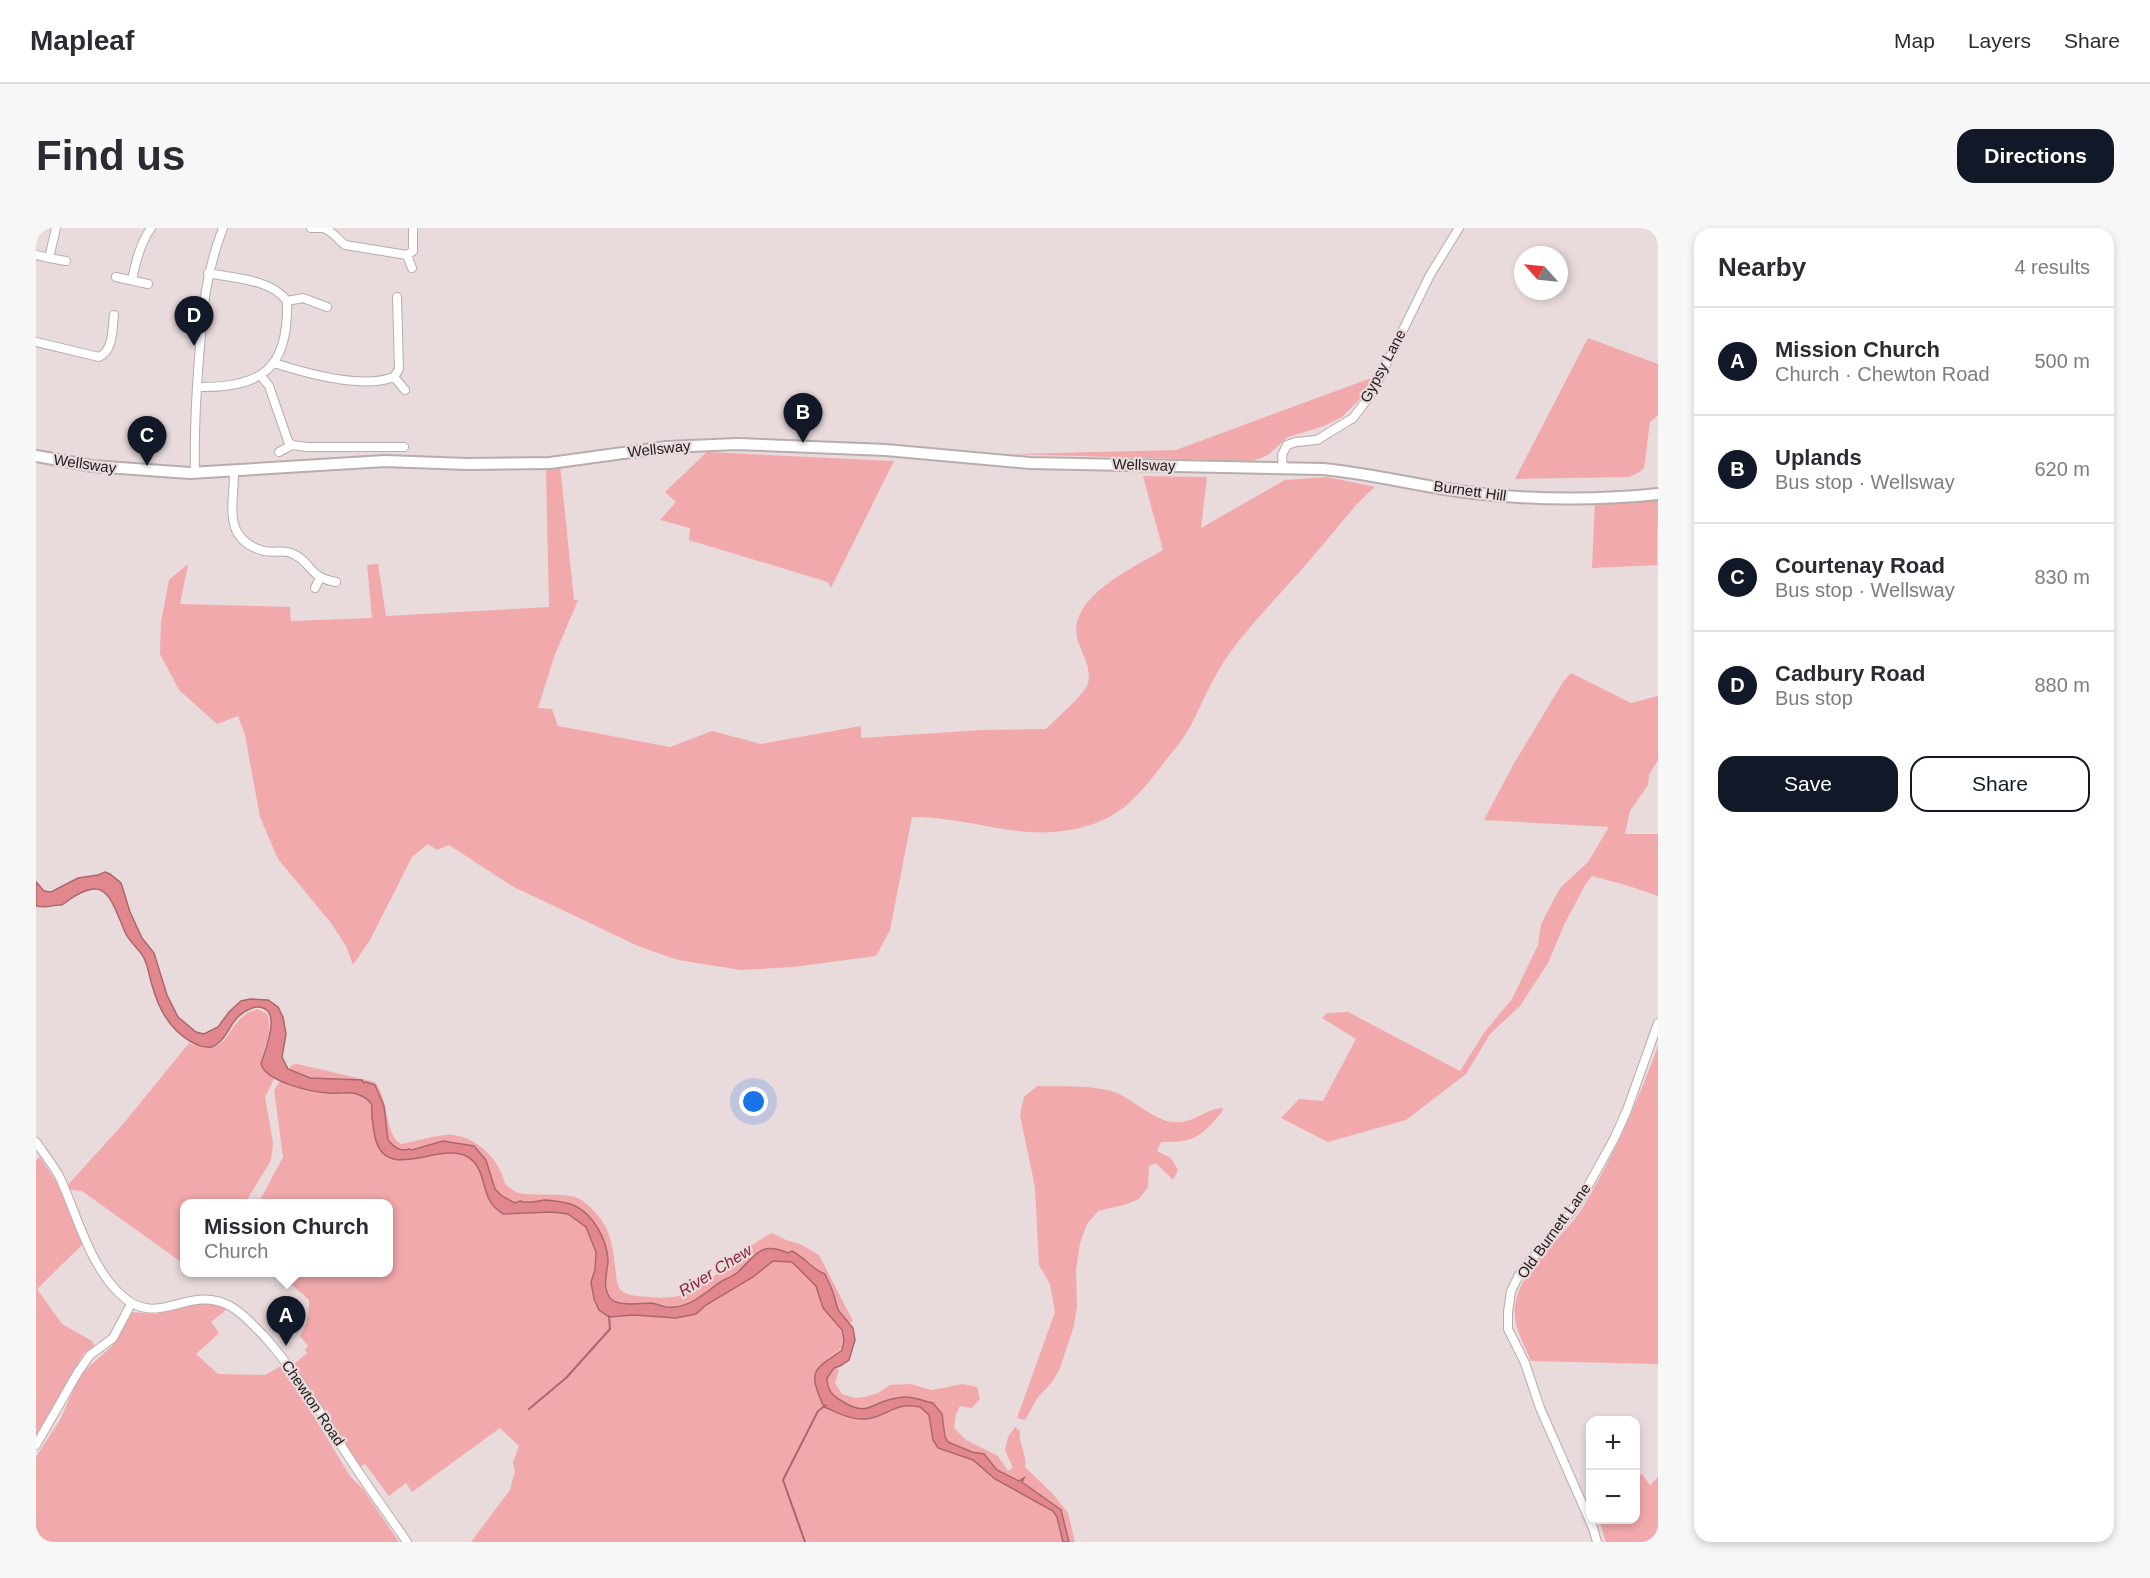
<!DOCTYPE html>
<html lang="en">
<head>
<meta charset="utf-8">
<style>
	:root { --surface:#fff; --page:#f7f7f7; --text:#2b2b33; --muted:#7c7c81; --line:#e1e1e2; --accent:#111827 }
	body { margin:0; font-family:Arial,sans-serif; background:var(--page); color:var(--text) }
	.controls { position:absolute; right:18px; bottom:18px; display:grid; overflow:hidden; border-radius:12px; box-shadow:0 3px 9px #0003 }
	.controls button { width:54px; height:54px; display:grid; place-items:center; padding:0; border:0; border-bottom:2px solid var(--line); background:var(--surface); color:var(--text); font:30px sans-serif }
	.compass { position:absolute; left:1478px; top:18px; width:54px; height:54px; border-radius:50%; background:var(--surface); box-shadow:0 3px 9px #0003; rotate:297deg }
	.you { position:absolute; left:718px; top:874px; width:21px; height:21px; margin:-15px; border:4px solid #fff; border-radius:50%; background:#1a73e8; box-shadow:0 0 0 9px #1a73e833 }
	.badge { display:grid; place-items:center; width:39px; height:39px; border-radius:50%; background:var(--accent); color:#fff; font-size:20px; font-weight:700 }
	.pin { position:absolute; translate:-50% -50px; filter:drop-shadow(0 2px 3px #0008) }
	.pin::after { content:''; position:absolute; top:32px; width:21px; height:18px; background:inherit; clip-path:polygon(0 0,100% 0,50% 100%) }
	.popup { position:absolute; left:144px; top:971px; width:213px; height:78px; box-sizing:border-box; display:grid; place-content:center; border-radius:12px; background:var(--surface); filter:drop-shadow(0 2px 4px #0005); font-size:20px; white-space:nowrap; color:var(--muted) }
	.popup b { font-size:22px; color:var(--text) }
	.popup::after { content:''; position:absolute; left:50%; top:100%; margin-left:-12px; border:12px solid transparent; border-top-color:var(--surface) }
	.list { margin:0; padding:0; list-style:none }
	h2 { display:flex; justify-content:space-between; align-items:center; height:78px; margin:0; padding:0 24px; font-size:26px }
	h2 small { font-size:20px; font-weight:400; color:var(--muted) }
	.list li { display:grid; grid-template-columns:39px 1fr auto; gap:18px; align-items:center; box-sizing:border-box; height:108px; padding:0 24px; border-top:2px solid var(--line) }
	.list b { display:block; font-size:22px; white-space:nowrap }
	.list p { margin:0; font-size:20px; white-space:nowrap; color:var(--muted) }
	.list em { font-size:20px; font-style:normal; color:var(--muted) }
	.actions { display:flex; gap:12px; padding:18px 24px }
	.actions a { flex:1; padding:14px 0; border:2px solid var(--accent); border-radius:18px; text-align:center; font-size:21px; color:var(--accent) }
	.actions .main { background:var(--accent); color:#fff }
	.map { position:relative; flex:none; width:1622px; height:1314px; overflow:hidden; border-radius:18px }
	header { display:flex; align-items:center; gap:36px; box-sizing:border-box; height:84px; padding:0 30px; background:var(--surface); border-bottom:2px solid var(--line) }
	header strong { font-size:28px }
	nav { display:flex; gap:33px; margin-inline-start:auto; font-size:21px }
	.intro { display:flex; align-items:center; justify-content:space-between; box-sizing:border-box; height:144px; padding:0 36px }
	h1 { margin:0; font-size:42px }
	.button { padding:15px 27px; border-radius:18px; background:var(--accent); color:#fff; font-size:21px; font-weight:700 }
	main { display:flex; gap:36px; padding:0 36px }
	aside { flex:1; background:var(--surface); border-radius:18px; box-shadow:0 3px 9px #0003 }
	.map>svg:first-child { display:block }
</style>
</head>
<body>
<header>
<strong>Mapleaf</strong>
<nav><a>Map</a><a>Layers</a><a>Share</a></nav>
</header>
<div class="intro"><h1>Find us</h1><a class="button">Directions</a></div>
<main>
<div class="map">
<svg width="1622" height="1314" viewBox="0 0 1622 1314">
	<rect width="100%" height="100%" fill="#e9dadb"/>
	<path fill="#f2a9ac" d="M1552 110 1622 136V187L1614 194 1608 240 1602 245 1593 249 1479 251Z
		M1338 149 1327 168 1306 189 1288 198 1252 209 1232 227 1217 233 975 226 1140 222Z
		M671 224 858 233 795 360 792 354 653 312 654 300 624 292 640 274 629 264Z
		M524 237 538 372H542L518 429 502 480 516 481 522 498 634 519 676 503 725 516 825 498V510L946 502 1010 501C1018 493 1047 467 1051 458 1057 443 1047 428 1042 413 1029 370 1097 340 1127 322L1107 248 1171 249 1165 300 1249 252 1291 249 1339 259C1316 278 1298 305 1278 327 1251 359 1220 390 1195 423 1177 448 1168 472 1154 499 1147 512 1136 524 1127 536 1099 572 1082 593 1034 602 980 612 930 588 876 589L854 702 840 728 757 739 705 742 642 732 602 718 476 658 413 617 401 622 392 616 376 629 334 712 317 737 310 718 295 695 242 631 224 589 209 507 202 488 181 496 143 462 124 426 125 394 133 352 152 336 144 376 254 379 255 393 336 390 331 337 342 336 350 388 513 379 510 243Z
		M1622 272 1621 337 1556 340 1559 274Z
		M1535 445 1595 475 1622 468V532L1613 547 1612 557 1594 583 1589 606H1622V668L1593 658 1556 648 1549 657 1528 697 1512 735 1484 778 1454 806 1430 846 1370 892 1292 914 1245 890 1263 871 1287 873 1320 811 1286 790 1291 785 1312 784 1424 843 1448 805 1476 771 1502 717 1505 696 1524 660 1552 634 1573 599 1448 592 1477 537 1527 454Z
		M222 781 231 786C239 805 225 821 225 839L238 851 229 869 237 914 236 926 234 934 209 975 148 976V1036L46 963 35 962 30 959 88 895 153 815C199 833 186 790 222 781Z
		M1622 818V1136L1495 1133C1488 1116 1476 1096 1479 1077 1485 1037 1530 1009 1549 976 1579 925 1602 873 1622 818Z
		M261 836 339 854C354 873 348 906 365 916 378 914 406 905 417 907 442 910 464 932 469 956 472 958 476 962 480 964 496 970 534 962 547 973 578 998 576 1017 581 1053 582 1064 591 1067 601 1068 614 1069 629 1071 642 1068 676 1059 703 1021 736 1005L750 1012 764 1016 783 1027 817 1093 804 1100 807 1112 806 1120 792 1130 803 1142 799 1155 806 1166 818 1170 828 1169 842 1165 854 1157 874 1156 896 1162 927 1156 941 1159 944 1171 936 1180 924 1178 920 1186 918 1200 930 1212 962 1228 972 1243 977 1240 969 1222 972 1209 979 1199 984 1203C982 1216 991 1224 989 1239L1017 1266 1032 1285 1039 1314H435L474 1262 479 1243 477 1234 483 1218 464 1200 376 1264 370 1255 353 1268 329 1236 324 1239 257 1137 271 1125 269 1122 272 1118 264 1108C272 1096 273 1086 273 1072L243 1045 352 1044V976H222L247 929 238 862 256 837Z
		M1001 858C1024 859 1062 856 1083 866 1098 873 1119 892 1136 894 1158 897 1167 881 1187 880L1186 884C1163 910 1160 914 1125 914L1121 923 1135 930 1142 942 1137 952 1120 935 1113 938 1112 959 1103 971 1091 976 1062 983 1051 996 1044 1015 1040 1042 1041 1079 1038 1098 1024 1140 1017 1153 1002 1169 989 1192 981 1190 1019 1084 1014 1056 1003 1037 999 959 984 887 988 869Z
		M4 929 21 955 47 1016 1 1061 26 1096 56 1113 59 1119 48 1125 0 1209V932Z
		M163 1075 177 1076 191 1081 175 1094 183 1105 160 1126 182 1146 229 1147 247 1137 314 1248 327 1261 363 1314H0V1229L24 1192 44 1147 76 1118 95 1084 118 1086Z
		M1606 1246 1614 1257 1622 1249V1314H1570L1563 1292H1600V1248Z"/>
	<path fill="#e3878e" stroke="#aa686d" stroke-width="1.5" d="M69 644 74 646 85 655 94 684 106 710 118 725 131 767 142 789 160 804 168 806 182 799 193 784 205 773 214 771 232 772 242 779 247 789 250 806 246 829 252 841 274 850 326 852 328 855 330 854 339 857 348 878 352 912C358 919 364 924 373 921L376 922 407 913 438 918 450 932 459 961 466 968 479 975 484 973C494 977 502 972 510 972 518 973 531 974 537 977 557 985 571 1012 572 1032 572 1041 568 1051 570 1060 571 1066 574 1072 580 1074 591 1078 605 1075 616 1075 621 1076 625 1078 630 1079 653 1082 669 1064 686 1053 692 1050 697 1048 702 1044 720 1027 724 1013 752 1025L756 1023C768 1029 777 1042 789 1046L797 1064 802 1082 817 1100 819 1112 813 1132 804 1138 798 1140 791 1150C791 1160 795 1167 804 1172 834 1191 833 1174 861 1170 876 1167 883 1172 897 1175L906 1186 909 1209 912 1214 936 1224 948 1226 961 1242 983 1253 988 1250 986 1254 1025 1282 1033 1314H1027L1021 1289 1017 1283 959 1251 937 1232 902 1220 897 1212 893 1187 884 1179C858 1173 850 1190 829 1191 814 1192 801 1184 788 1179 772 1143 776 1143 806 1122L808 1113 806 1102 787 1080 780 1058 756 1034 737 1033 717 1049 670 1077 660 1086 640 1090 598 1087 573 1089 563 1082 558 1071 555 1054 559 1042 560 1024 550 999 532 986 516 984 467 986C462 982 457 979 454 973 446 959 448 939 432 929 404 912 350 957 339 909 337 899 335 888 336 877 333 872 327 868 321 866 312 863 301 866 292 865 276 864 230 854 225 836 228 824 249 778 220 779 213 780 204 786 200 791 191 802 189 813 176 819 167 820 161 817 154 813 133 801 122 779 116 757 113 748 112 738 108 730 103 720 93 714 89 704 73 666 69 644 26 677 16 676 14 681 0 678V654L8 663 15 664 42 650 62 647Z"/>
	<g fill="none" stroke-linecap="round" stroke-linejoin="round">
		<path stroke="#aa686d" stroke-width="2" d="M493 1181 530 1150 574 1101 573 1088
			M769 1314 747 1252 782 1183 790 1177"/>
		<defs>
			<path id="street" d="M275 0H286
				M287 0C296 2 302 12 309 17L371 27 377 23V0
				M0 27 13 30 20 0
				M371 27 376 40
				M13 30 30 33
				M80 49 112 56
				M96 52C100 33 104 16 115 0
				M251 73 267 70 291 79
				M0 114 63 129C78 122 76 101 78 87
				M238 135C269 145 327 161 358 149L363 141 361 69
				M225 148 233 158 252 213 256 217 271 219H368
				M358 149 369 162
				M161 159C226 160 253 141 251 73 235 51 197 50 172 45
				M243 224 256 217
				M1247 241 1246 227 1251 217 1260 214 1281 212 1317 190 1336 165 1394 47 1423 0
				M198 242C199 274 184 311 228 323 237 325 246 322 255 325 276 333 271 349 300 354
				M159 245C158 206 160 168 163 130 167 81 169 47 187 0
				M279 360 284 350
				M0 914C8 926 19 939 25 952 41 988 54 1037 83 1065 122 1104 150 1055 194 1078 207 1085 217 1097 228 1108 262 1146 287 1189 314 1231 332 1259 352 1286 371 1314
				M0 1217 42 1144 54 1127 77 1110 95 1076
				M1561 1314 1557 1300 1504 1180 1489 1135 1472 1101V1084L1475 1063 1484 1045 1529 992 1547 967 1578 911 1591 882 1622 795"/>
			<path id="secondary" d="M0 228 56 238 154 245 349 233 431 236 514 235 631 219 701 216 850 222 994 235 1287 241C1341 246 1393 261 1447 266 1501 272 1568 272 1622 266"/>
		</defs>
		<use href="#street" stroke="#b9acac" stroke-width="10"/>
		<use href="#secondary" stroke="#b9acac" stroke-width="14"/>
		<use href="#street" stroke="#fff" stroke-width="8"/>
		<use href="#secondary" stroke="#fff" stroke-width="10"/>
	</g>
	<g text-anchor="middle" stroke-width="4.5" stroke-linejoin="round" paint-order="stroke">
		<g font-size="15" fill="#252020" stroke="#e9dadb">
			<text transform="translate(1347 138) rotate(-62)" y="5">Gypsy Lane</text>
			<text transform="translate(623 221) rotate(-6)" y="5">Wellsway</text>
			<text transform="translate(49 236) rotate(8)" y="5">Wellsway</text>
			<text transform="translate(1108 237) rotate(2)" y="5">Wellsway</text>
			<text transform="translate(1434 263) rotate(8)" y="5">Burnett Hill</text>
			<text transform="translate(1518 1003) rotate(-54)" y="5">Old Burnett Lane</text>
			<text transform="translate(277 1175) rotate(56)" y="5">Chewton Road</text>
		</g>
		<g font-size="16" font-style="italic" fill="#8c2034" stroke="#e9dadb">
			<text transform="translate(679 1042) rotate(-32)" y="6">River Chew</text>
		</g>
	</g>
</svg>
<div class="controls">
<button>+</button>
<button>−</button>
</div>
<svg class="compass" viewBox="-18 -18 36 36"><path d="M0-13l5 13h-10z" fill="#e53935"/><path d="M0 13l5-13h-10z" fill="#7c7c81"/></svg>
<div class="you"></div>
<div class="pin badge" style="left:250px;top:1118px">A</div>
<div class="popup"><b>Mission Church</b>Church</div>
<div class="pin badge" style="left:767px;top:215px">B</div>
<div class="pin badge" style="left:111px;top:238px">C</div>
<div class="pin badge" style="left:158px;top:118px">D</div>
</div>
<aside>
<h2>Nearby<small>4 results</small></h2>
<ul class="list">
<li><span class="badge">A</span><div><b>Mission Church</b><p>Church · Chewton Road</p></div><em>500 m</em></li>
<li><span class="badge">B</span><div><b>Uplands</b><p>Bus stop · Wellsway</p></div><em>620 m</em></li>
<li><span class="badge">C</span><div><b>Courtenay Road</b><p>Bus stop · Wellsway</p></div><em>830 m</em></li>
<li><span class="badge">D</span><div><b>Cadbury Road</b><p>Bus stop</p></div><em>880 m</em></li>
</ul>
<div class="actions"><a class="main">Save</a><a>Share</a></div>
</aside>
</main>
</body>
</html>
